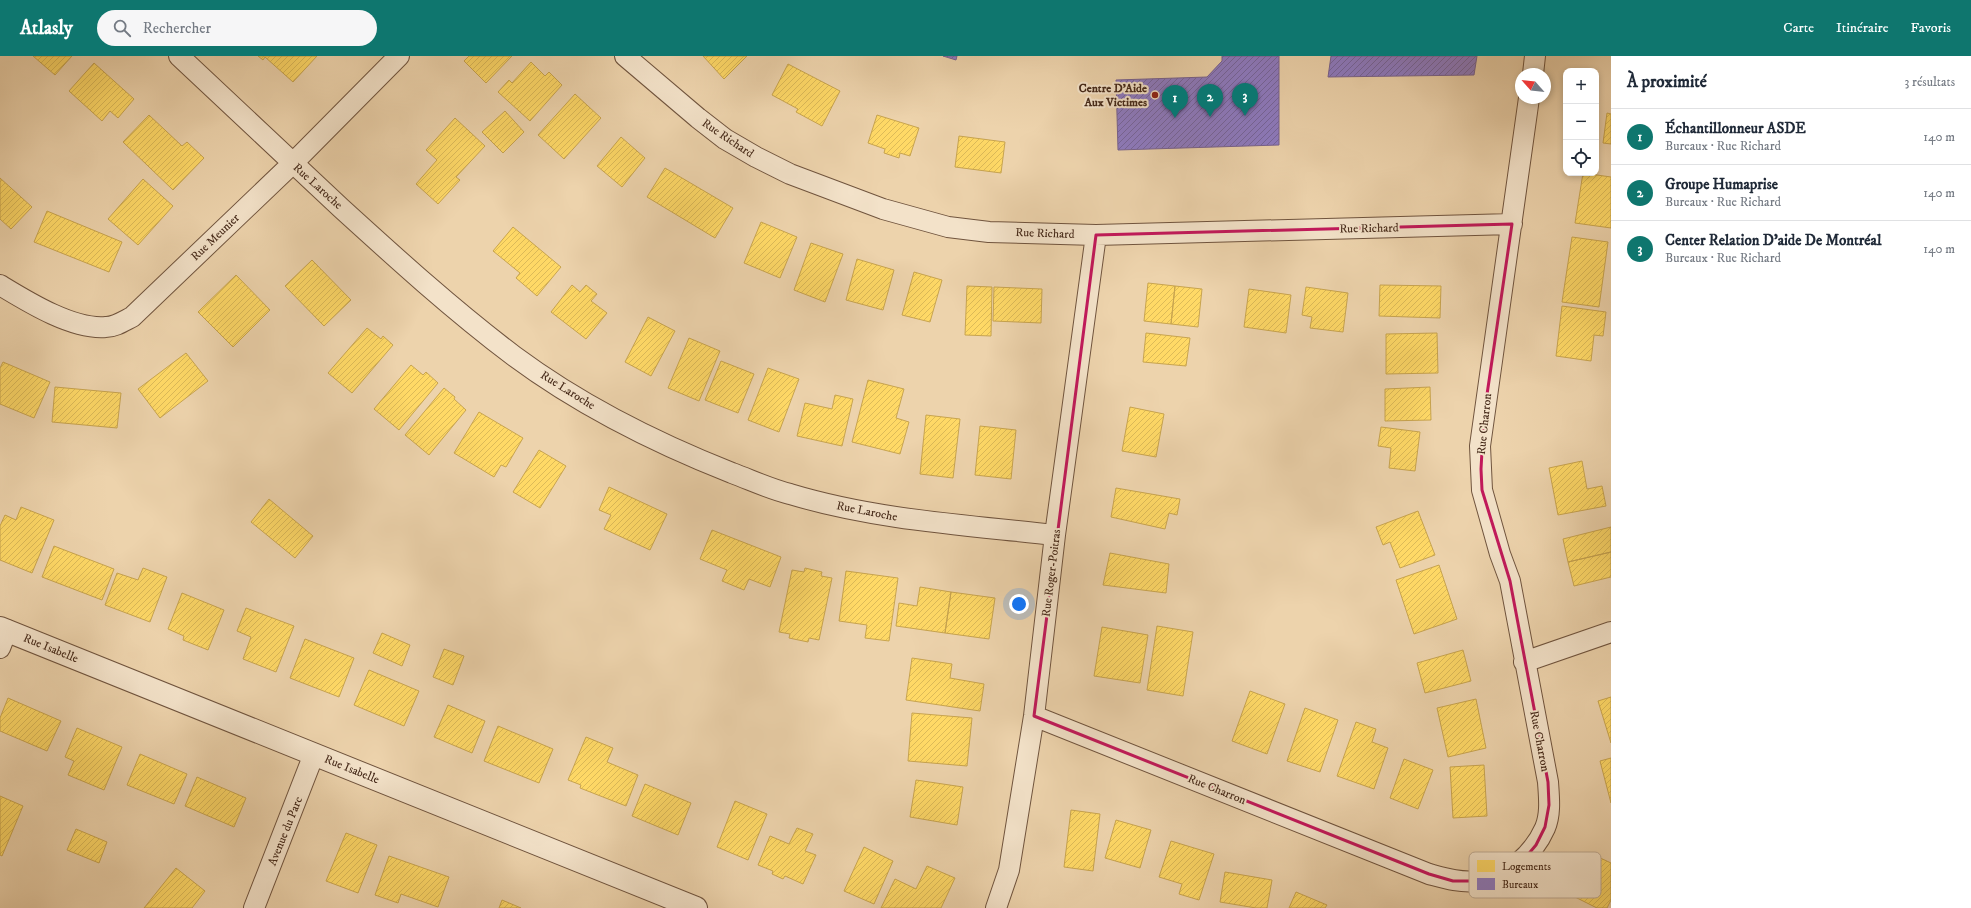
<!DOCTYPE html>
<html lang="fr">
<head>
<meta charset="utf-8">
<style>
	:root { --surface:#fff; --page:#f6f6f7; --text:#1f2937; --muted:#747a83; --line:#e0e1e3; --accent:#0f766e }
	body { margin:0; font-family:"IM FELL DW Pica",serif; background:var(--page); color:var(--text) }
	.controls { position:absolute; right:12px; top:12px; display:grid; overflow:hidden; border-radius:8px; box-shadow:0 2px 6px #0003 }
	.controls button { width:36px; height:36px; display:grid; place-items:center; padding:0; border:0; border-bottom:1px solid var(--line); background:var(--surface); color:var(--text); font:20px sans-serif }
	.compass { position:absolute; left:1515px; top:12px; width:36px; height:36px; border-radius:50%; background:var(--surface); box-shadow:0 2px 6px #0003; rotate:297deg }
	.you { position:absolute; left:1019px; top:548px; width:14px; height:14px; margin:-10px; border:3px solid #fff; border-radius:50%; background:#1a73e8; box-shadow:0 0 0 6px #1a73e833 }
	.badge { display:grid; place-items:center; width:26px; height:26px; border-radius:50%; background:var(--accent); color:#fff; font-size:13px; font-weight:700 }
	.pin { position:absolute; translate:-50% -33px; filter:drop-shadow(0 1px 2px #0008) }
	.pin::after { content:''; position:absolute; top:21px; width:14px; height:12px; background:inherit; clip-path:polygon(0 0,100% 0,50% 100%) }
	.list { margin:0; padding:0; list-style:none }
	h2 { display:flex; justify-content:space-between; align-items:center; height:52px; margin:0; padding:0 16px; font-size:17px }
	h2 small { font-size:13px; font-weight:400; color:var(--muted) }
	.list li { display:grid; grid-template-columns:26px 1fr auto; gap:12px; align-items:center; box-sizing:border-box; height:56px; padding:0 16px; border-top:1px solid var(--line) }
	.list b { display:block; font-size:15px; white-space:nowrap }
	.list p { margin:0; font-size:13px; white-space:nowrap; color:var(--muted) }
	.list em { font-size:13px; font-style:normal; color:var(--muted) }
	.icon { flex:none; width:22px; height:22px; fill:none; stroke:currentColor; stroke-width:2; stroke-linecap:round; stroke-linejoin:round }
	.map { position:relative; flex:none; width:1611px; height:852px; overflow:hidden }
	header { display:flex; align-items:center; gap:24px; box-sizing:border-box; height:56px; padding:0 20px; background:var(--accent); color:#fff }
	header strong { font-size:19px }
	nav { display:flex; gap:22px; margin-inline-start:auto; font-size:14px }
	.search { width:280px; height:36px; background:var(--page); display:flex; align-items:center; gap:10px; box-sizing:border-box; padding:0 14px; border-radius:22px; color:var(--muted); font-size:15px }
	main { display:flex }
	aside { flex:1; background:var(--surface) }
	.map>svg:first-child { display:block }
</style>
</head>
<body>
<header>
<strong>Atlasly</strong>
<div class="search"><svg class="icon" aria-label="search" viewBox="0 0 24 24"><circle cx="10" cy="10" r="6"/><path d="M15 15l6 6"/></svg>Rechercher</div>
<nav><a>Carte</a><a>Itinéraire</a><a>Favoris</a></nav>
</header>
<main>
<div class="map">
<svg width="1611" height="852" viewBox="0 0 1611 852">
	<defs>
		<pattern id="homes-hatch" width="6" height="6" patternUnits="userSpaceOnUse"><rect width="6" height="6" fill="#ffd966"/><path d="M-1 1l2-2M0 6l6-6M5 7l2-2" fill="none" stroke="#dcba58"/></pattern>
		<pattern id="offices-hatch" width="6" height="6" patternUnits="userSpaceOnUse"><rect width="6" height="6" fill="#8e7cc3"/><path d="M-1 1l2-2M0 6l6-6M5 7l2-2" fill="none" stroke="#76669e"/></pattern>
	</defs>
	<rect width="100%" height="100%" fill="#edd3ac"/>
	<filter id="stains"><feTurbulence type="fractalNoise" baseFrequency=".005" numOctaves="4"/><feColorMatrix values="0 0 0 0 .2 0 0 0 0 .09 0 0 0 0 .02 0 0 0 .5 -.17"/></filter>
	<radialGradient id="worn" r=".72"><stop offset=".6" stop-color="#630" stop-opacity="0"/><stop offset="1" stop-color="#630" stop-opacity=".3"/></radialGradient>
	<path fill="url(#homes-hatch)" stroke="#c8a44f" d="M33 0H72L55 19Z
		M258 0H317L293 26 265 1 263 4Z
		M469 0H512L486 27 464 5Z
		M703 0H747L724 23Z
		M531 6 545 20 549 16 562 29 530 65 498 36 509 24 512 27Z
		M94 7 134 43 118 62 110 55 102 65 69 35Z
		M788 8 840 35 822 70 796 56 798 53 772 39Z
		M575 38 601 62 564 103 538 79Z
		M505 55 524 76 503 97 482 76Z
		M1607 57 1611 58V88L1603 87Z
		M149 59 182 90 187 86 204 102 173 134 123 86Z
		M877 59 919 72 910 100 900 97 899 102 884 97 885 93 868 87Z
		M455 62 485 90 456 121 460 124 438 148 416 128 437 104 426 94Z
		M959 80 1005 86 1001 117 955 111Z
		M621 81 645 102 622 131 597 110Z
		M665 112 733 152 715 182 647 141Z
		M1583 117 1611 121V172L1575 167Z
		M0 122 32 151 11 173 0 163Z
		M143 123 173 150 138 189 108 163Z
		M47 155 122 186 109 216 34 186Z
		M761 166 797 181 780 222 744 207Z
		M513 171 561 211 537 240 516 222 520 217 493 195Z
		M1572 181 1608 186 1599 251 1562 246Z
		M811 187 843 198 825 246 794 234Z
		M857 203 894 214 883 254 846 244Z
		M312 204 351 244 324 270 285 230Z
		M914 216 942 224 930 266 902 259Z
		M236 219 270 254 233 291 198 256Z
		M1148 227 1175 230 1171 268 1144 265Z
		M572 229 580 236 586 229 597 238 591 245 607 257 586 283 551 256Z
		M1380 229 1441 230 1440 262 1379 260Z
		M967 230 992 231 991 280 965 279Z
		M1175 230 1202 233 1198 271 1171 268Z
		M994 231 1042 233 1041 267 993 265Z
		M1306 231 1348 237 1343 276 1310 272 1312 261 1302 259Z
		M1249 233 1291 239 1286 277 1244 271Z
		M1562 250 1606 256 1603 280 1594 279 1591 305 1556 300Z
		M648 261 675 275 651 320 625 306Z
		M367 272 381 283 383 280 393 289 352 337 328 317Z
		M1146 277 1190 282 1186 310 1143 306Z
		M1437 277 1438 317 1386 318V278Z
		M689 282 720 295 699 345 668 332Z
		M186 297 208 325 160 362 138 333Z
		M721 305 754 318 738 357 705 344Z
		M3 306 50 326 34 362 0 348V312Z
		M411 309 423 319 426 316 438 327 399 374 374 353Z
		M768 312 799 323 779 376 748 364Z
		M868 324 904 333 896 362 909 366 900 398 852 386Z
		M55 331 121 337 117 372 52 366Z
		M1430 331 1431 364 1385 365V333Z
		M444 332 455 341 454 343 466 354 429 399 405 379Z
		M835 339 853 343 842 390 797 380 805 347 832 353Z
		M1130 351 1164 358 1156 401 1122 395Z
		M479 356 523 382 506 411 501 409 494 421 454 397Z
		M926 359 960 363 953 422 920 418Z
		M980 370 1016 374 1011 423 975 419Z
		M1381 371 1420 376 1415 415 1389 412 1391 392 1378 390Z
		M539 394 566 410 540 452 513 436Z
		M1582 405 1587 433 1602 430 1606 450 1558 459 1549 412Z
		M609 431 667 458 650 494 604 473 611 459 599 454Z
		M1116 432 1180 443 1177 459 1169 457 1165 473 1111 461Z
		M269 443 313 480 295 502 251 466Z
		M21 451 54 464 32 517 0 504V470L5 459 16 464Z
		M1418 455 1435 499 1400 512 1390 486 1383 489 1376 471Z
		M1611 471V496L1568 506 1563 483Z
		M712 474 781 501 770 531 749 523 744 534 722 525 727 514 700 503Z
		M54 490 114 513 102 544 42 521Z
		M1611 496V521L1574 530 1568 506Z
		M1110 497 1169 508 1166 537 1103 529Z
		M1439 509 1457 563 1414 578 1396 524Z
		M143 512 167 521 150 566 105 549 117 517 138 524Z
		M805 512 822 516 821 520 832 522 819 584 809 582 808 586 789 582 790 578 779 576 792 514 804 516Z
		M846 515 898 522 889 585 865 582 867 569 839 565Z
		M920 531 951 536 945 577 896 570 899 547 917 550Z
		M951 536 995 542 989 583 945 577Z
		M182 537 224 554 208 594 183 584 184 580 168 573Z
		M246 552 294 570 276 616 243 603 251 581 237 575Z
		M1157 570 1193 576 1183 640 1147 634Z
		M1102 571 1148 579 1140 627 1094 620Z
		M382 577 410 589 402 610 373 597Z
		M305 583 354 602 339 641 290 622Z
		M444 593 464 600 453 629 433 621Z
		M1463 594 1471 625 1425 637 1417 607Z
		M912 602 952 608 950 622 984 628 980 655 906 644Z
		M369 614 419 635 404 670 354 649Z
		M1250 635 1285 648 1267 698 1232 685Z
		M1611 641V687L1598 645Z
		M8 642 61 665 47 695 0 675V662Z
		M1476 643 1486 692 1448 701 1437 652Z
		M448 649 485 665 472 697 434 681Z
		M1305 652 1338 664 1320 716 1287 705Z
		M912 657 972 662 967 710 908 705Z
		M1356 666 1376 673 1372 686 1388 692 1374 733 1337 720Z
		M498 670 553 693 539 727 484 705Z
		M77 672 122 691 104 734 68 719 74 705 65 701Z
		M586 681 613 692 607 706 638 719 626 750 580 732 581 729 568 724Z
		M140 698 187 718 174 748 127 729Z
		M1611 702V747L1600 705Z
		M1404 703 1433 714 1418 753 1390 742Z
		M1484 709 1487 760 1453 762 1450 711Z
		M197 721 246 742 234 771 185 750Z
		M916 724 963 731 957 769 910 761Z
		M645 728 691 747 678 779 632 760Z
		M0 740 23 750 2 800 0 799Z
		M735 745 767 758 748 804 717 791Z
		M1071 754 1100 758 1093 815 1064 811Z
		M1116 764 1151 774 1140 812 1105 802Z
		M797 772 813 778 805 795 816 799 803 828 785 820 783 823 772 818 773 815 758 809 770 780 789 788Z
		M76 773 107 786 99 807 67 794Z
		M346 777 377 789 358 837 326 825Z
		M1171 785 1214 798 1199 844 1179 838 1182 828 1159 821Z
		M864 791 893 805 874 848 844 835Z
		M1594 799 1611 807V844L1607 852H1597L1573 840Z
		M389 800 449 821 438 851 401 838 398 847 375 839Z
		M927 810 955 822 941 852H881L895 823 916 833Z
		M176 812 205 835 192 852H144Z
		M1225 816 1272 824 1267 852H1256L1220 846Z
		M1296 836 1327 849 1325 852H1289Z
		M502 844 521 852H499Z"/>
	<path fill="url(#offices-hatch)" stroke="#786390" d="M943 0H957L956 4Z
		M1222 0H1279V89L1118 94 1116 24 1207 21 1222 5Z
		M1331 0H1477L1474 19 1328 21Z"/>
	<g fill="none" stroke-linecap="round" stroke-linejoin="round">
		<defs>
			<path id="minor" d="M179 0C233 51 287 101 341 152 397 203 453 254 514 300 580 349 656 387 732 417 751 424 770 433 790 438 876 464 967 469 1055 479
				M625 0 698 62 725 83 756 101 790 118 883 153 948 171 989 176 1096 179 1512 168
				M1533 18 1535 0
				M0 229C28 246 73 274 106 271 115 271 124 265 132 261L293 107 399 0
				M0 592 7 574
				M1524 606 1611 576
				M1034 660 1429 818C1444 822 1460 827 1477 825 1507 822 1533 799 1545 772 1551 758 1549 741 1548 726L1510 525 1500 498 1482 434 1480 390 1529 42
				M254 852 314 698
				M996 852 1009 814 1034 660 1055 479 1096 179"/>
			<path id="tertiary" d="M0 572 696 852"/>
		</defs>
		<use href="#minor" stroke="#70543e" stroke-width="22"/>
		<use href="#tertiary" stroke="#70543e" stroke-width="24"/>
		<use href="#minor" stroke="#f3e2c9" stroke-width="20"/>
		<use href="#tertiary" stroke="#f3e2c9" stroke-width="22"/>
	</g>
	<path fill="none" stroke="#c2185b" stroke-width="3" stroke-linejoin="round" d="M1512 168 1484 359 1481 413 1482 434 1510 525 1548 726 1549 749 1545 771 1536 789 1520 808 1500 818 1478 825H1453L1429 818 1034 660 1096 179Z"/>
	<circle fill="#8f2418" stroke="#f3e2c9" stroke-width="1.5" cx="1155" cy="39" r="4"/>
	<g text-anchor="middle" stroke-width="4" stroke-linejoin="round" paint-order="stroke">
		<g font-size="12" font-weight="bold" fill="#462a1a" stroke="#f3e2c9" text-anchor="end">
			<text x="1147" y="36">Centre D'Aide<tspan x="1147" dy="14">Aux Victimes</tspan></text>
		</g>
		<g font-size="12" fill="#462a1a" stroke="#f3e2c9">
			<text transform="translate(728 82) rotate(34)" y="4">Rue Richard</text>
			<text transform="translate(318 130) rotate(42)" y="4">Rue Laroche</text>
			<text transform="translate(1369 172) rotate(-1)" y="4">Rue Richard</text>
			<text transform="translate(1045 177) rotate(2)" y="4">Rue Richard</text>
			<text transform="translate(215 181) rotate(-44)" y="4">Rue Meunier</text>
			<text transform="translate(568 334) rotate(32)" y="4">Rue Laroche</text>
			<text transform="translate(1484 368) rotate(-84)" y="4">Rue Charron</text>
			<text transform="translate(867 455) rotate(11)" y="4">Rue Laroche</text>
			<text transform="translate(1051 517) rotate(-83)" y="4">Rue Roger-Poitras</text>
			<text transform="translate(51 592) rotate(22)" y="4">Rue Isabelle</text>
			<text transform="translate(1540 685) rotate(79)" y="4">Rue Charron</text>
			<text transform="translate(352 713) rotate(22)" y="4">Rue Isabelle</text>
			<text transform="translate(1217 733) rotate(22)" y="4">Rue Charron</text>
			<text transform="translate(285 775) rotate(-68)" y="4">Avenue du Parc</text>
		</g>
	</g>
	<rect x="1469" y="796" width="132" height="46" rx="6" fill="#f3e2c9" stroke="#bfab94" stroke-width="1"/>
	<rect x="1477" y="804" width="18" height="12" fill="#ffd966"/>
	<rect x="1477" y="822" width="18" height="12" fill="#8e7cc3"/>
	<g font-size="11" fill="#462a1a">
		<text x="1502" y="814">Logements</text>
		<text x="1502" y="832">Bureaux</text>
	</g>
	<rect width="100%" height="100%" filter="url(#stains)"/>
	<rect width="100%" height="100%" fill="url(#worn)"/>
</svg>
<div class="controls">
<button>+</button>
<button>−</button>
<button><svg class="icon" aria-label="locate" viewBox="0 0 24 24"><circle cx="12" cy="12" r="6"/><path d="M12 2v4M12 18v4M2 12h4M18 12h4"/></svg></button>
</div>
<svg class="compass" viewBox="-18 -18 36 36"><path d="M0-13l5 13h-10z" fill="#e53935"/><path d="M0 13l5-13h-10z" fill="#747a83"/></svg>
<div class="you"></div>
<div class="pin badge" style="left:1175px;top:62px">1</div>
<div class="pin badge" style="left:1210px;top:61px">2</div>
<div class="pin badge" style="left:1245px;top:60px">3</div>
</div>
<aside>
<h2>À proximité<small>3 résultats</small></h2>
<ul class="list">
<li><span class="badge">1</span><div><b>Échantillonneur ASDE</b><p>Bureaux · Rue Richard</p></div><em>140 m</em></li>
<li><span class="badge">2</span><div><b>Groupe Humaprise</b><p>Bureaux · Rue Richard</p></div><em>140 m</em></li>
<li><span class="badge">3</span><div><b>Center Relation D'aide De Montréal</b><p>Bureaux · Rue Richard</p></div><em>140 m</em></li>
</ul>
</aside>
</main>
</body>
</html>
